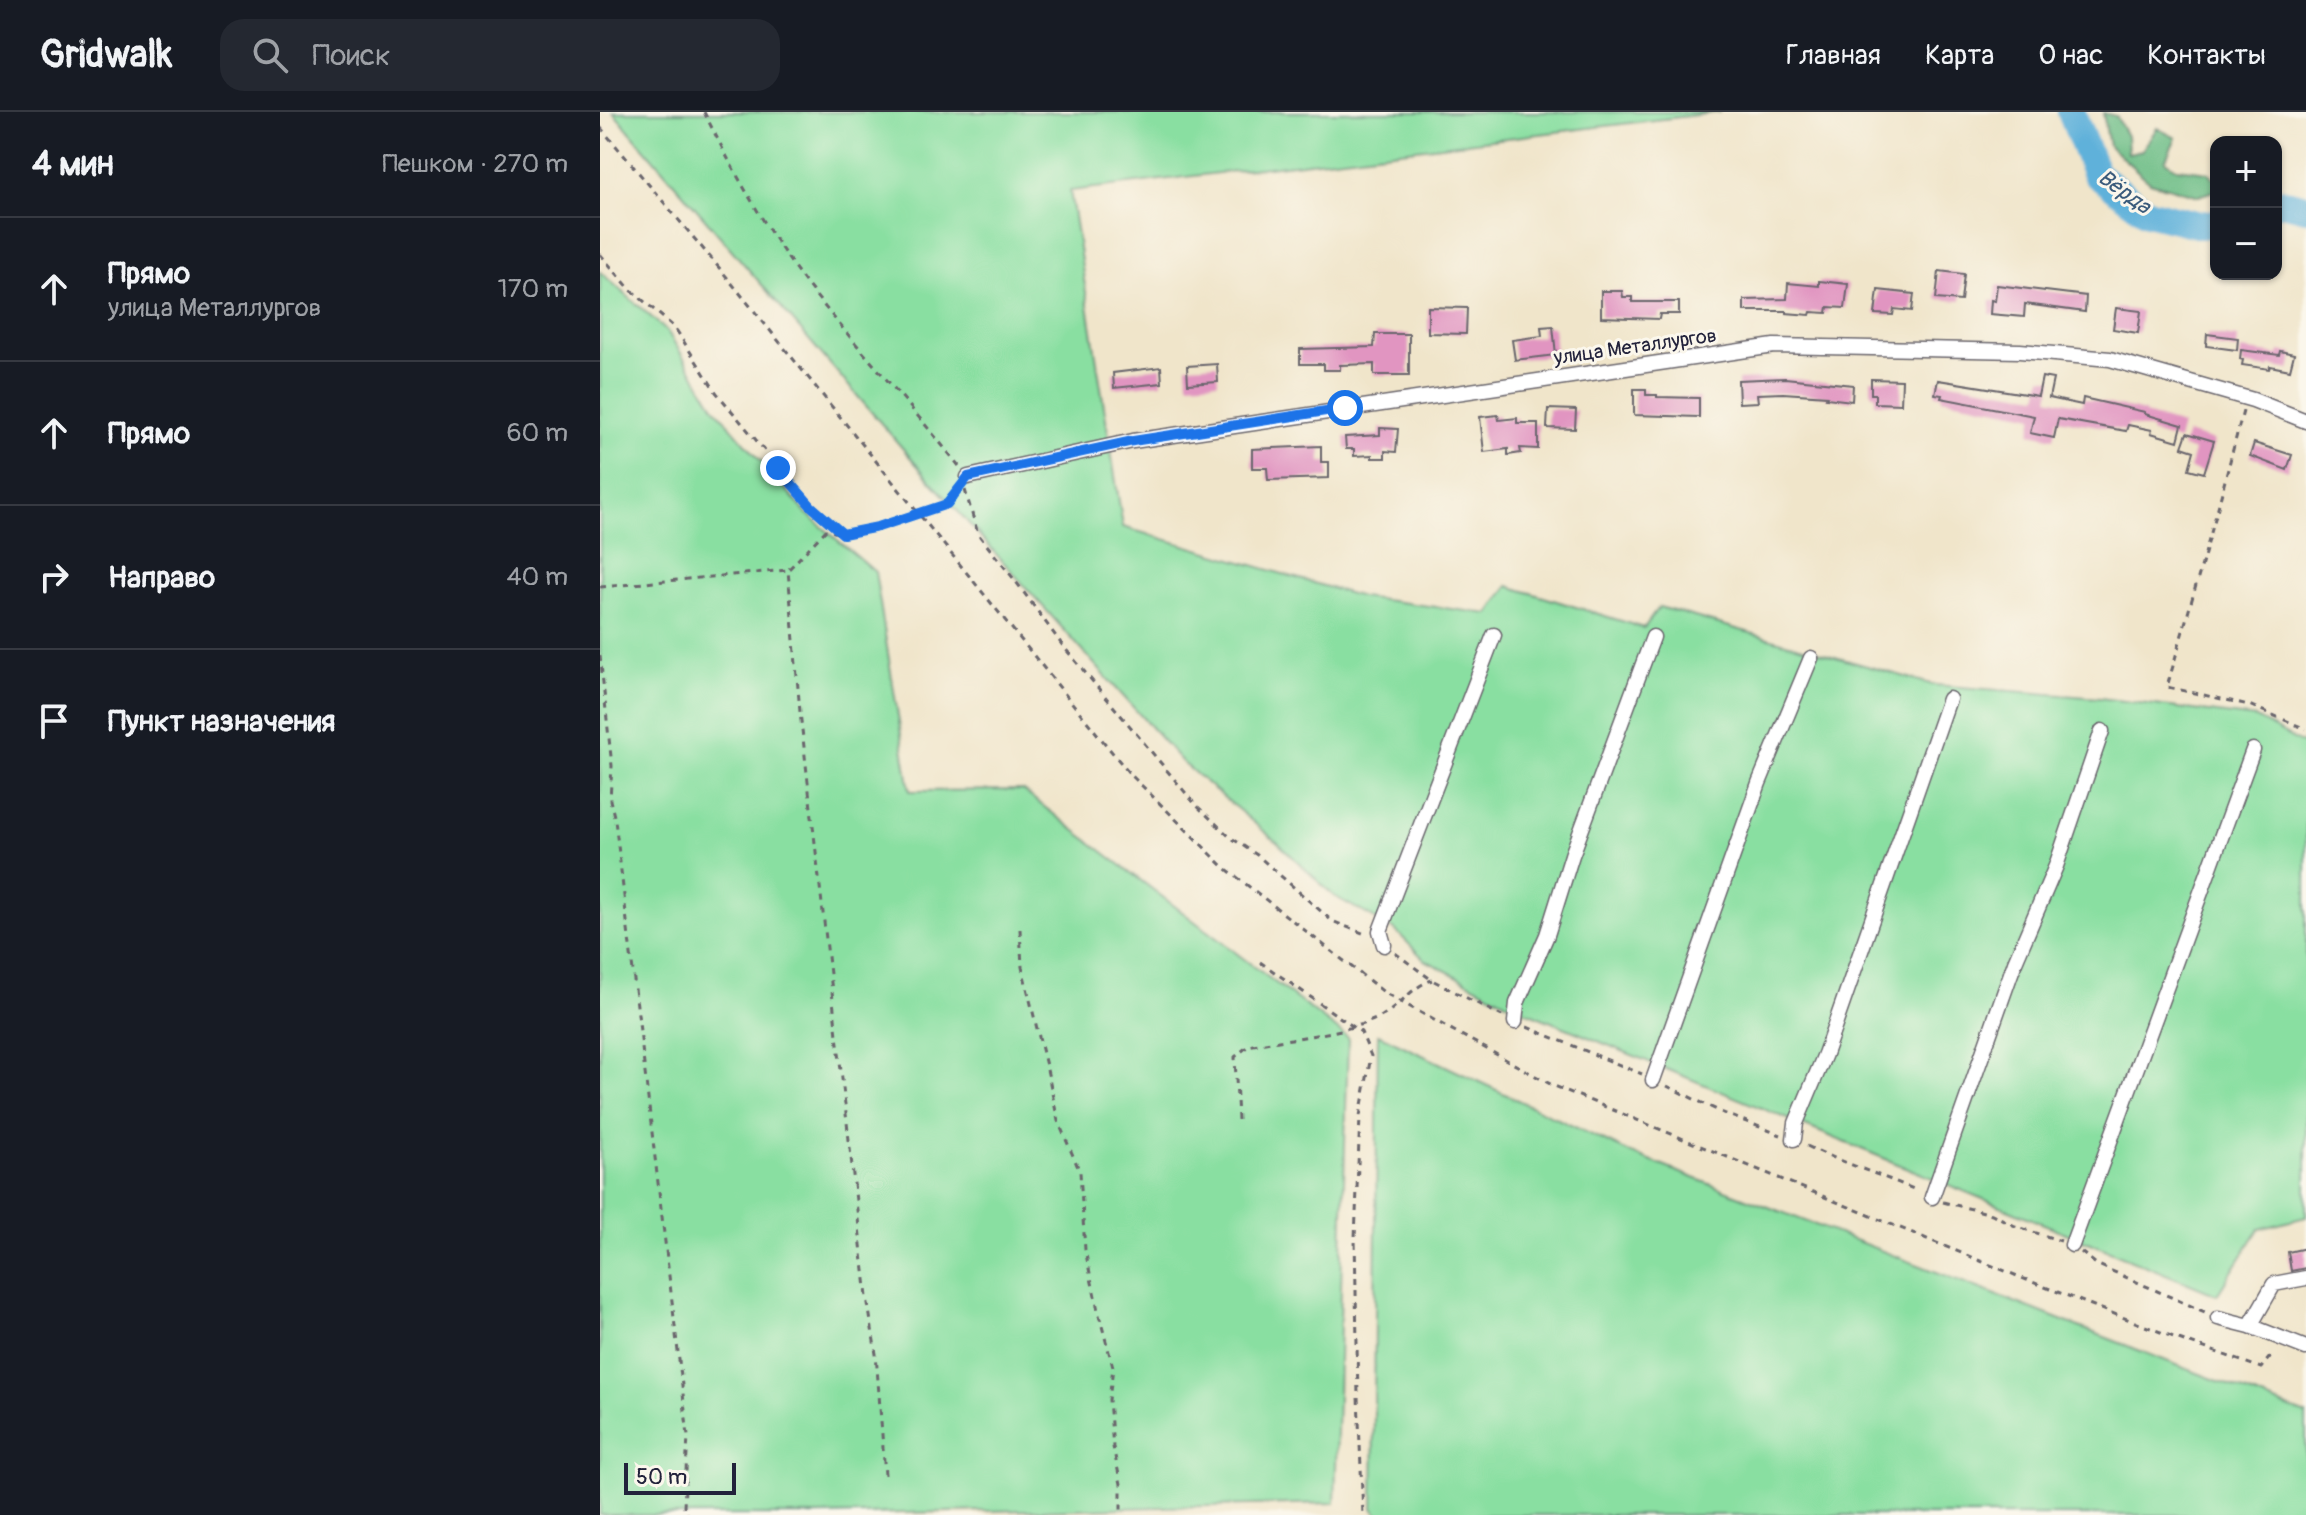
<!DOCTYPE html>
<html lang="ru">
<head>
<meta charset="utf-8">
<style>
	:root { --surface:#171b24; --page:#242831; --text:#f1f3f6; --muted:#9ea1a6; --line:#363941 }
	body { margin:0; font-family:Pangolin,sans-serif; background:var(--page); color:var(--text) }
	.controls { position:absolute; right:24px; top:24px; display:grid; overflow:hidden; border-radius:16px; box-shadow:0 2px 6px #0004 }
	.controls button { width:72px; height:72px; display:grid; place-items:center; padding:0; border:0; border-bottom:2px solid var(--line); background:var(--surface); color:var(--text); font:40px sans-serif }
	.scale { position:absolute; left:24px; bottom:20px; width:112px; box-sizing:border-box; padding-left:8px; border:4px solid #22223b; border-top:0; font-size:22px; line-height:28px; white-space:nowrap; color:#22223b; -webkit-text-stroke:6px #fbf7ec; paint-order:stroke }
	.stop { position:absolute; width:24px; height:24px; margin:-18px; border:6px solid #1a73e8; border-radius:50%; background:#fff }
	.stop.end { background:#1a73e8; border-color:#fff; box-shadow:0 2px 8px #0008 }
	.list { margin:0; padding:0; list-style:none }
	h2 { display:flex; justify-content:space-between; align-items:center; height:104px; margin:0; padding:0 32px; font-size:34px }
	h2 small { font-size:26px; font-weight:400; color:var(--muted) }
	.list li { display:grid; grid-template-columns:52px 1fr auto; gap:24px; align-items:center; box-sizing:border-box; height:144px; padding:0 32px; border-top:2px solid var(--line) }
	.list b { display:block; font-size:30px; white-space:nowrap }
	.list p { margin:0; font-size:26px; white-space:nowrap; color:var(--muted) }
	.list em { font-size:26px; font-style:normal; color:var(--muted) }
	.icon { flex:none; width:44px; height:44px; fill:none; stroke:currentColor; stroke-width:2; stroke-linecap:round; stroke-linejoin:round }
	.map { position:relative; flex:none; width:1706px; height:1403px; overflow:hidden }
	header { display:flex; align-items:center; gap:48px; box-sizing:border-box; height:112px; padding:0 40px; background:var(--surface); border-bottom:2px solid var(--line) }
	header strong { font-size:38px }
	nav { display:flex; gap:44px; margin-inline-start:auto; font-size:28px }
	.search { width:560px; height:72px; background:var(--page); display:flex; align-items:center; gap:20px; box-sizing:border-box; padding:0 28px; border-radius:24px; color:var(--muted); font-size:30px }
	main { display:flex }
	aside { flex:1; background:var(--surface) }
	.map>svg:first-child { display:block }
</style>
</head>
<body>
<header>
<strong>Gridwalk</strong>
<div class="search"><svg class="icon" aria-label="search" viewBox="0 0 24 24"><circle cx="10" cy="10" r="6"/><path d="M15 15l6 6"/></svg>Поиск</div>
<nav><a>Главная</a><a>Карта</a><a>О нас</a><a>Контакты</a></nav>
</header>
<main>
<aside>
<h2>4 мин<small>Пешком · 270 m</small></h2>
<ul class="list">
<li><svg class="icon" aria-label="ahead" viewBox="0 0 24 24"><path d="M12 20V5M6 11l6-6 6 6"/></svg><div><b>Прямо</b><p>улица Металлургов</p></div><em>170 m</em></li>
<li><svg class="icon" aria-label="ahead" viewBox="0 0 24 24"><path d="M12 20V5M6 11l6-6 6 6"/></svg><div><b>Прямо</b></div><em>60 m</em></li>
<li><svg class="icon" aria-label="right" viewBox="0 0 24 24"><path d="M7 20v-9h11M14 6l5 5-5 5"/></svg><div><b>Направо</b></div><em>40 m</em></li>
<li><svg class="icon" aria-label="arrive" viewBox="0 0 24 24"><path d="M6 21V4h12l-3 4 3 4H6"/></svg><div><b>Пункт назначения</b></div></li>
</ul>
</aside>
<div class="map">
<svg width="1706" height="1403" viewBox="0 0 1706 1403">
	<rect width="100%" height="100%" fill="#fbf7ec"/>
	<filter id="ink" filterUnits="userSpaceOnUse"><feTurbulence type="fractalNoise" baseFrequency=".0125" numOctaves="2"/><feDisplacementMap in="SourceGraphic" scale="16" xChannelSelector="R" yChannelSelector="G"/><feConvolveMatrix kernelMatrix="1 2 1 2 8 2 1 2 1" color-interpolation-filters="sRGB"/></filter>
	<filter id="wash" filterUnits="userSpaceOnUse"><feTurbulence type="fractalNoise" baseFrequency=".006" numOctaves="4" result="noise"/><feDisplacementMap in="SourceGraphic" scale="32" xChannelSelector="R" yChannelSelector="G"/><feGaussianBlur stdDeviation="1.8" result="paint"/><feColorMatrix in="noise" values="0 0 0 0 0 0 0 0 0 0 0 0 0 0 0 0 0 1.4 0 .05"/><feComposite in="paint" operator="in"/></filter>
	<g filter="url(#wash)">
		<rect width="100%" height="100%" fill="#f0e5ca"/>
		<path fill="#89dfa1" stroke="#56806e" stroke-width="2" d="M13 0H1121L470 79 523 415 761 485 889 502 908 474 1044 516 1059 495 1334 573 1500 586 1656 606 1706 634V1105L1659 1117 1617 1183 920 897 825 848 795 818 734 784 678 731 583 651 329 367Z
			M0 160 67 219 115 296 206 401 275 460 310 679 422 678 748 926 735 1391 217 1403H0Z
			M778 922 1032 1042 1706 1303V1403H778L773 1396Z"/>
		<path fill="#6ebe87" stroke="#487061" stroke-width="2" d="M1503 1 1516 4 1527 24 1528 41 1542 38 1557 16 1576 26 1565 49 1577 56 1608 60 1616 69V78L1599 84 1550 70 1509 34Z"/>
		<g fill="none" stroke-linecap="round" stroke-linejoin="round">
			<path stroke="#5fb1da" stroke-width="28" d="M1471 0 1496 62 1547 100 1600 113 1616 111
				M1676 92 1682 90 1706 96"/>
		</g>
		<g id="blocks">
			<path fill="#e195c1" d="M1339 159 1364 162 1361 189 1336 187Z
				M1219 169 1248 172 1245 196 1228 195 1227 201 1211 200 1210 203 1186 201V199H1144V188L1187 187 1188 171 1219 174Z
				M1397 173 1486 184 1485 200 1425 192 1424 205 1390 202 1391 188 1395 189Z
				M1278 178 1314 182 1312 199 1294 197 1293 203 1275 202Z
				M1001 179H1022L1023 185H1032V190H1079V202H1060L1059 207 1001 205Z
				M828 195 867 196 866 222 828 221Z
				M1516 196 1541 199 1538 221 1513 217Z
				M953 214 956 243 915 248 912 228 942 224 941 215Z
				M775 222H809V263H774V252L740 253V258H724V252H700V237L774 235Z
				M1607 222 1638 226 1637 238 1606 234Z
				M1641 238 1679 243 1680 239 1694 242 1690 258 1670 254 1669 257 1642 253 1643 248 1640 247Z
				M617 252 618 270 588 272 587 254Z
				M561 255 562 271 514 276 513 261Z
				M1442 265 1453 267 1449 286 1482 293 1483 286 1545 300V302L1582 313 1578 329 1551 321 1552 318 1528 313 1526 319 1458 307 1454 326 1430 321 1434 304 1341 286 1342 283 1335 282 1338 268 1438 284Z
				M1185 266 1253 273 1252 289 1226 286 1227 284 1183 281 1157 282 1158 290 1139 291 1138 268Z
				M1271 267 1302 268 1301 292 1275 291V282H1271Z
				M1034 277H1046V283H1057V285L1099 286V305L1034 303Z
				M948 297 976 298 975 317 947 316Z
				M898 303 899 308 917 306V311H938V337L920 336 921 341 908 343V337L884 340 880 305Z
				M780 316 798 317 796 340 785 339V346H772V343L754 344V337H746L745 325 780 323Z
				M1587 321 1614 329 1604 361 1589 357 1594 339 1582 335Z
				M1654 331 1692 343 1687 358 1650 344Z
				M721 334V350H729V366L668 368 667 356H652V337Z
				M1706 1136V1156L1691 1159 1688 1140Z"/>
		</g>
	</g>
	<g filter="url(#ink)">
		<use href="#blocks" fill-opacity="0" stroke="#6a666d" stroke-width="2"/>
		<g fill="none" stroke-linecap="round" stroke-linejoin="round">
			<defs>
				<path id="minor" d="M368 365 533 329 1174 234 1420 239 1510 247 1653 288 1706 309
					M784 833 780 819 894 523
					M915 910 917 891 947 823 972 743 1053 525
					M1053 968 1159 671 1211 546
					M1194 1027 1196 1011 1225 942 1349 587
					M1332 1085 1415 850 1456 754 1502 619
					M1472 1133 1653 638
					M1706 1166 1674 1172 1650 1214 1706 1236
					M1618 1206 1650 1214"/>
			</defs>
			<use href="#minor" stroke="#6a666d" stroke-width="17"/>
			<path stroke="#6a666d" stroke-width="3" stroke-dasharray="6 6" stroke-linecap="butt" d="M104 0C134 61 174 132 216 184 263 242 313 296 359 354
				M0 15 121 158 529 661 624 755 785 881 952 973 1427 1168 1576 1226 1661 1256 1674 1240
				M0 142 30 177 75 216 116 280 211 394 240 419
				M1643 299 1616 403 1567 575 1649 593 1706 617
				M365 378 378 422 414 467 463 534 595 692 630 725 657 743 732 809 765 822
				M0 475 187 458
				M0 543 12 654 10 688 15 708 88 1324 84 1394 87 1403
				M420 817 422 855 448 962 458 1009 480 1060 485 1138 499 1203 513 1255 509 1288 513 1335 521 1372V1403
				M795 841 832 868 902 904
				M660 850 761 920 771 944 760 1004 755 1126 758 1285 763 1403
				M927 915 1042 962
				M1067 974 1123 1001 1181 1023
				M638 1008 635 945 648 934C684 927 751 921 782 904 800 894 811 875 832 868
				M1207 1034C1243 1051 1281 1063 1318 1079
				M1343 1090 1392 1102 1415 1114 1461 1129
				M1481 1140 1496 1152 1607 1201
				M285 1363 276 1242 267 1185 200 600 188 458 226 418 243 422 278 415 347 392 361 375"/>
			<use href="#minor" stroke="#fff" stroke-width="14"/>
		</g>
	</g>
	<g fill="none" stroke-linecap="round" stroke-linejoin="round" filter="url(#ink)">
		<path stroke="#1a73e8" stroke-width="10" d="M178 356 211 394 243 422 278 415 347 392 368 365 533 329 745 296"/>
	</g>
	<g text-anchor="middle" stroke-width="6" stroke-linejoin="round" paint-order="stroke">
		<g font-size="20" fill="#22223b" stroke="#fbf7ec">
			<text transform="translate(1035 234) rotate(-8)" y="7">улица Металлургов</text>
		</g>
		<g font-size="22" font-style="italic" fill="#3a5b7b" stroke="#fbf7ec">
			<text transform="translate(1525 79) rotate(36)" y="8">Вёрда</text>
		</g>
	</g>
</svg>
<div class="controls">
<button>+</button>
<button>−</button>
</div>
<div class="scale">50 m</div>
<div class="stop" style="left:745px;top:296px"></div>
<div class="stop end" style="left:178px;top:356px"></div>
</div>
</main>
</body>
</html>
